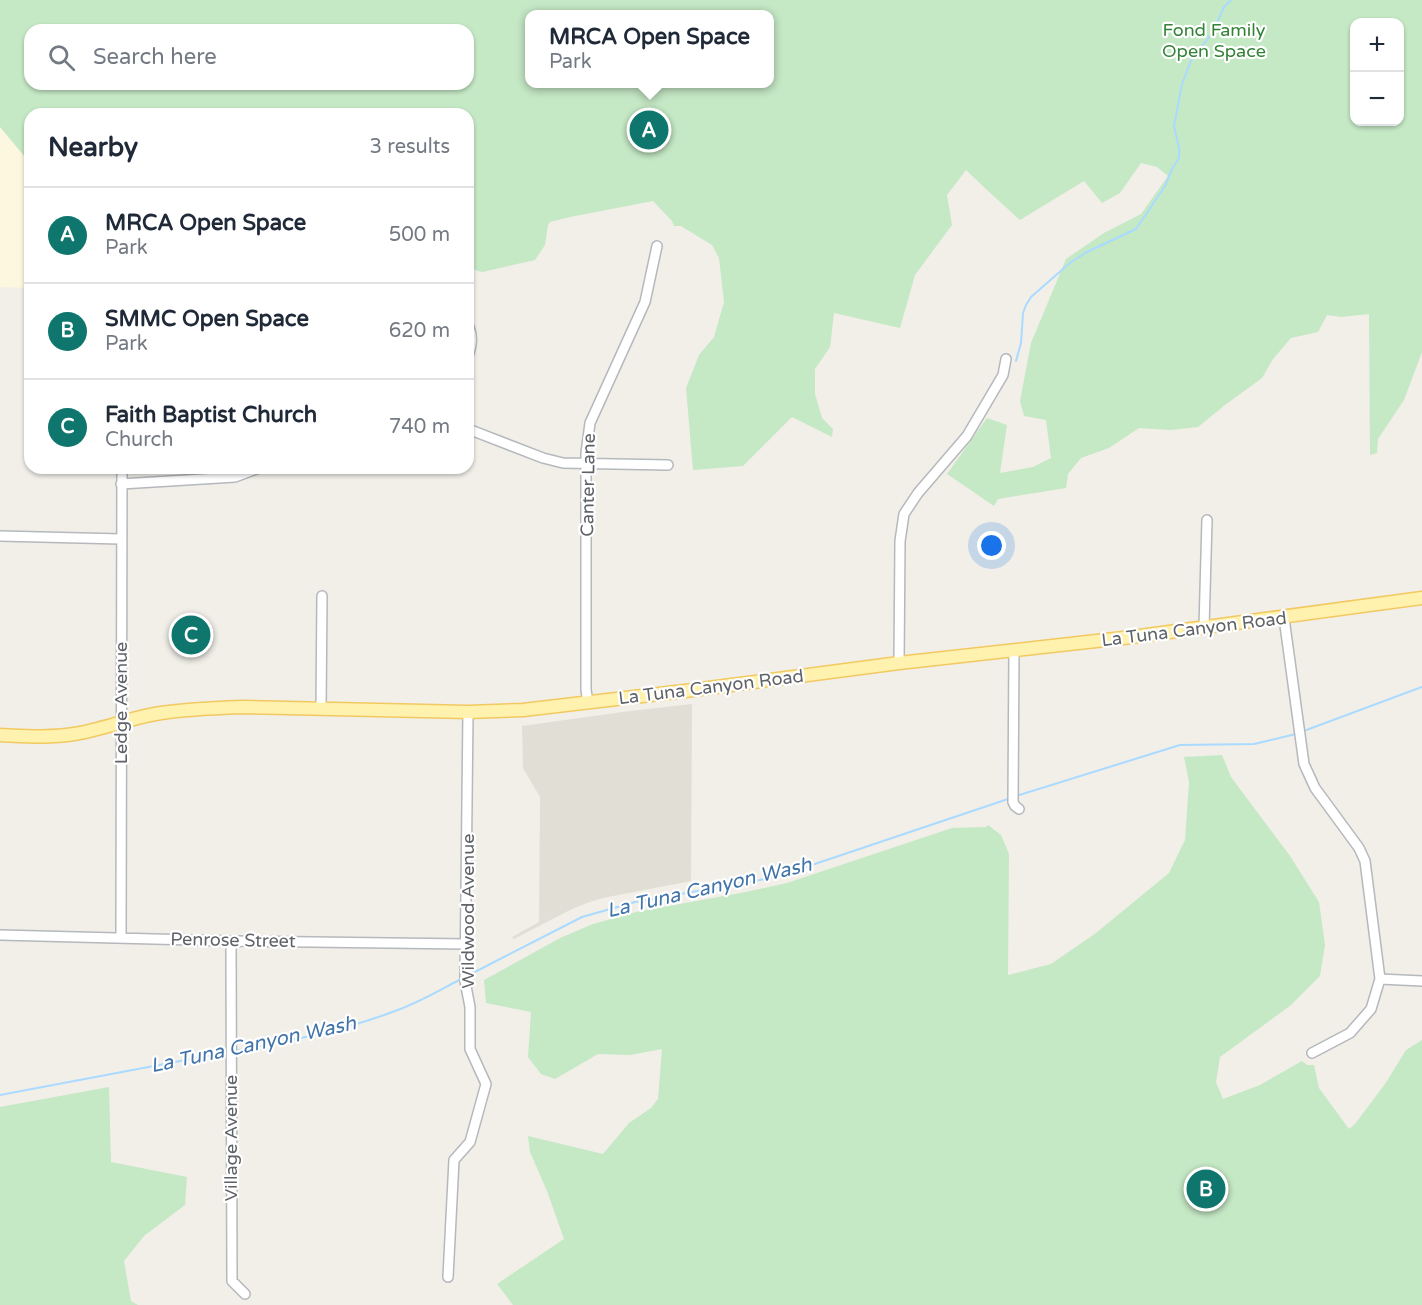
<!DOCTYPE html>
<html lang="en">
<head>
<meta charset="utf-8">
<style>
	:root { --surface:#fff; --page:#f2f2f3; --text:#1f2937; --muted:#747a83; --line:#e0e1e3; --accent:#0f766e }
	body { margin:0; font-family:"Varela Round",sans-serif; background:var(--page); color:var(--text) }
	.controls { position:absolute; right:18px; top:18px; display:grid; overflow:hidden; border-radius:12px; box-shadow:0 2px 4px #0004 }
	.controls button { width:54px; height:54px; display:grid; place-items:center; padding:0; border:0; border-bottom:2px solid var(--line); background:var(--surface); color:var(--text); font:30px sans-serif }
	.you { position:absolute; left:992px; top:546px; width:21px; height:21px; margin:-15px; border:4px solid #fff; border-radius:50%; background:#1a73e8; box-shadow:0 0 0 9px #1a73e833 }
	.badge { display:grid; place-items:center; width:39px; height:39px; border-radius:50%; background:var(--accent); color:#fff; font-size:20px; font-weight:700 }
	.pin { position:absolute; translate:-50% -50%; border:3px solid #fff; box-shadow:0 2px 6px #0006 }
	.popup { position:absolute; left:525px; top:10px; width:249px; height:78px; box-sizing:border-box; display:grid; place-content:center; border-radius:12px; background:var(--surface); filter:drop-shadow(0 2px 4px #0005); font-size:20px; white-space:nowrap; color:var(--muted) }
	.popup b { font-size:22px; color:var(--text) }
	.popup::after { content:''; position:absolute; left:50%; top:100%; margin-left:-12px; border:12px solid transparent; border-top-color:var(--surface) }
	.list { margin:0; padding:0; list-style:none }
	h2 { display:flex; justify-content:space-between; align-items:center; height:78px; margin:0; padding:0 24px; font-size:26px }
	h2 small { font-size:20px; font-weight:400; color:var(--muted) }
	.list li { display:grid; grid-template-columns:39px 1fr auto; gap:18px; align-items:center; box-sizing:border-box; height:96px; padding:0 24px; border-top:2px solid var(--line) }
	.list b { display:block; font-size:22px; white-space:nowrap }
	.list p { margin:0; font-size:20px; white-space:nowrap; color:var(--muted) }
	.list em { font-size:20px; font-style:normal; color:var(--muted) }
	.icon { flex:none; width:33px; height:33px; fill:none; stroke:currentColor; stroke-width:2; stroke-linecap:round; stroke-linejoin:round }
	.map { position:relative; flex:none; width:1422px; height:1305px; overflow:hidden }
	.search { position:absolute; background:var(--surface); box-shadow:0 2px 4px #0004; left:24px; top:24px; width:450px; height:66px; display:flex; align-items:center; gap:15px; box-sizing:border-box; padding:0 21px; border-radius:18px; color:var(--muted); font-size:22px }
	.panel { position:absolute; background:var(--surface); box-shadow:0 2px 4px #0004; left:24px; top:108px; width:450px; height:366px; border-radius:18px }
	.map>svg:first-child { display:block }
</style>
</head>
<body>
<div class="map">
<svg width="1422" height="1305" viewBox="0 0 1422 1305">
	<rect width="100%" height="100%" fill="#f1efe8"/>
	<path fill="#fef7e0" d="M0 62 30 84V288L0 287Z"/>
	<path fill="#e1ded6" d="M692 704 691 881 603 898 587 903 572 909 514 939 512 937 539 922 540 797 523 768 522 726 630 711Z"/>
	<path fill="#c5e8c5" fill-rule="evenodd" d="M0 0H1422V352L1404 400 1378 439 1377 453 1370 455 1369 314 1341 317 1327 315 1318 332 1291 338 1273 359 1262 378 1225 405 1198 427 1171 430 1139 428 1109 448 1081 458 1068 474 1066 488 998 499 994 506 947 474 987 418 1007 425 1000 473 1033 467 1051 458 1046 420 1024 416 1020 401 1031 343 1066 259 1104 233 1141 214 1168 176 1157 167 1141 163 1120 193 1102 203 1084 181 1020 220 987 190 966 170 947 195 952 225 915 275 900 328 834 313 830 347 815 369V394L822 418 833 429 832 437 792 417 743 466 693 470 686 388 699 355 714 337 724 302 719 258 712 245 681 226H674L672 221 653 201 570 217 550 222 548 225 545 245 535 260 482 272 468 268V114H30V163L0 127ZM529 15H769V84H529ZM1354 22H1400V122H1354ZM30 30H468V84H30Z
		M1222 755 1231 777 1290 856 1319 902 1325 945 1320 976 1291 1005 1220 1057 1216 1082 1223 1099 1260 1085 1302 1061 1307 1065H1314L1319 1088 1349 1129 1355 1124 1385 1084 1406 1050 1422 1040V1305H513L497 1284 564 1239 547 1191 530 1152 528 1136 603 1154 629 1123 651 1108 658 1099 662 1049 630 1055 598 1054 555 1079 541 1074 528 1057 531 1012 486 1003 484 980 560 938 593 924 636 912 746 892 787 883 952 828 986 827 988 825 1001 835 1009 854 1008 975 1051 964 1096 933 1169 873 1185 840 1189 782 1184 757Z
		M109 1087 111 1162 187 1177 185 1205 144 1236 124 1261 131 1301 138 1305H0V1107Z"/>
	<g fill="none" stroke-linecap="round" stroke-linejoin="round">
		<path stroke="#aadaff" stroke-width="2" d="M1016 361 1021 343 1023 313 1026 305 1031 297 1071 262 1087 252 1136 229 1165 186 1172 169 1179 158V148L1174 126 1182 84 1191 61 1213 32 1224 7 1231 0
			M1301 732 1422 687
			M1016 796 1180 745 1254 744 1296 734
			M469 975 582 917 635 902 760 880 785 874 1011 798
			M234 1051C288 1041 343 1031 395 1011 418 1003 440 990 461 979
			M0 1095 228 1052"/>
		<defs>
			<path id="minor" d="M468 325C473 336 472 345 468 356
				M468 429 543 458 563 463 668 465
				M121 484 235 477 259 468
				M0 536 121 539
				M1284 618 1304 764 1315 788 1359 848 1365 861 1380 979 1371 1009 1350 1033 1312 1053
				M1204 627 1207 520
				M1014 650 1013 802 1015 806 1019 809
				M899 663 900 541 904 514 918 493 967 436 1003 375 1006 359
				M588 702 586 690V453L590 423 645 302 657 246
				M321 709 322 596
				M0 935 231 941 466 944
				M121 938 122 468
				M231 941 232 1281 245 1294
				M1380 979 1422 981
				M448 1277 454 1160 470 1142 486 1084 470 1049V1007L465 981 468 712"/>
			<path id="major" d="M0 735C24 736 50 738 74 734 101 730 127 719 155 714 184 709 212 708 242 707L468 712 523 710 693 690 899 663 1132 637 1422 598"/>
		</defs>
		<use href="#minor" stroke="#b5b8bc" stroke-width="12"/>
		<use href="#major" stroke="#f2c960" stroke-width="15"/>
		<use href="#minor" stroke="#fff" stroke-width="9"/>
		<use href="#major" stroke="#fff2af" stroke-width="12"/>
	</g>
	<g text-anchor="middle" stroke-width="4.5" stroke-linejoin="round" paint-order="stroke">
		<g font-size="18" fill="#348238" stroke="#fff">
			<text x="1214" y="36">Fond Family<tspan x="1214" dy="21">Open Space</tspan></text>
		</g>
		<g font-size="18" fill="#5f6368" stroke="#fff">
			<text transform="translate(588 485) rotate(-89)" y="6">Canter Lane</text>
			<text transform="translate(1194 629) rotate(-7)" y="6">La Tuna Canyon Road</text>
			<text transform="translate(711 687) rotate(-7)" y="6">La Tuna Canyon Road</text>
			<text transform="translate(121 703) rotate(-90)" y="6">Ledge Avenue</text>
			<text transform="translate(468 911) rotate(-90)" y="6">Wildwood Avenue</text>
			<text transform="translate(233 940) rotate(1)" y="6">Penrose Street</text>
			<text transform="translate(231 1138) rotate(-90)" y="6">Village Avenue</text>
		</g>
		<g font-size="20" font-style="italic" fill="#4174aa" stroke="#fff">
			<text transform="translate(709 887) rotate(-13)" y="7">La Tuna Canyon Wash</text>
			<text transform="translate(253 1044) rotate(-12)" y="7">La Tuna Canyon Wash</text>
		</g>
	</g>
</svg>
<div class="controls">
<button>+</button>
<button>−</button>
</div>
<div class="you"></div>
<div class="pin badge" style="left:649px;top:130px">A</div>
<div class="popup"><b>MRCA Open Space</b>Park</div>
<div class="pin badge" style="left:1206px;top:1189px">B</div>
<div class="pin badge" style="left:191px;top:635px">C</div>
<div class="search"><svg class="icon" aria-label="search" viewBox="0 0 24 24"><circle cx="10" cy="10" r="6"/><path d="M15 15l6 6"/></svg>Search here</div>
<section class="panel">
<h2>Nearby<small>3 results</small></h2>
<ul class="list">
<li><span class="badge">A</span><div><b>MRCA Open Space</b><p>Park</p></div><em>500 m</em></li>
<li><span class="badge">B</span><div><b>SMMC Open Space</b><p>Park</p></div><em>620 m</em></li>
<li><span class="badge">C</span><div><b>Faith Baptist Church</b><p>Church</p></div><em>740 m</em></li>
</ul>
</section>
</div>
</body>
</html>
